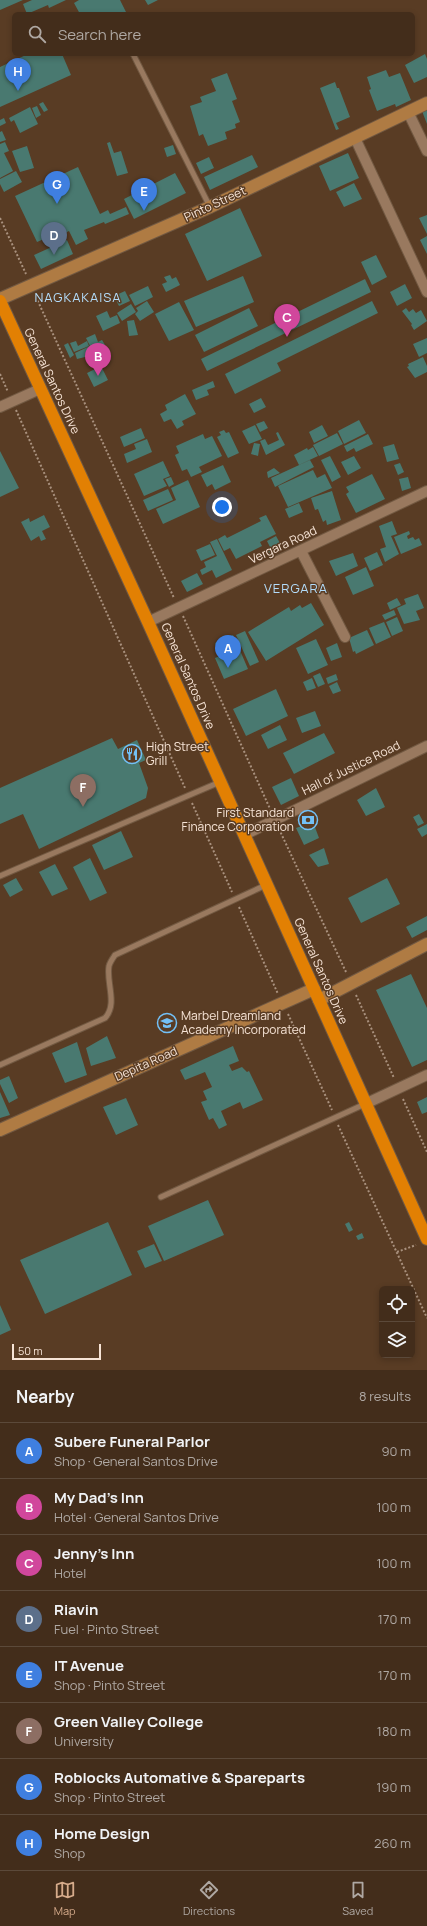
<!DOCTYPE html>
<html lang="en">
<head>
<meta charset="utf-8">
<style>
	:root { --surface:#432d1b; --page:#4a3524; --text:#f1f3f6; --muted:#afa8a3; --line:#5b493a; --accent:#d6ab8b }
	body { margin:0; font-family:Manrope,sans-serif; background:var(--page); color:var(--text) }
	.controls { position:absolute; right:12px; bottom:12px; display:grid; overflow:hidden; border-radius:6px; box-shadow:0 2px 6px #0003 }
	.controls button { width:36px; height:36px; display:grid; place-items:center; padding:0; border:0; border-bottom:1px solid var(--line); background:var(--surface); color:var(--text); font:20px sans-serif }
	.scale { position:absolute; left:12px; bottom:10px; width:89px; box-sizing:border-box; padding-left:4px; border:2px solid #f7e4d6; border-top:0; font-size:11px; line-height:14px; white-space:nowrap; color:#f7e4d6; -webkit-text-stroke:3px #593c24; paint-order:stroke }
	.you { position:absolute; left:222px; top:507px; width:14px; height:14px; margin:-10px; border:3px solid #fff; border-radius:50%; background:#1a73e8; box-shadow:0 0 0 6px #1a73e833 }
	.badge { display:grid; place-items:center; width:26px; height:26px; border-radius:50%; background:var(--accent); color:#fff; font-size:13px; font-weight:700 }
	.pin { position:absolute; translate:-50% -33px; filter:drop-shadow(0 1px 2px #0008) }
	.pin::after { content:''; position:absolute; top:21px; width:14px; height:12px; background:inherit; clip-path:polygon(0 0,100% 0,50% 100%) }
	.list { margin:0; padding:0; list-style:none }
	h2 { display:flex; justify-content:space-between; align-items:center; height:52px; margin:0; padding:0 16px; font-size:17px }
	h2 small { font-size:13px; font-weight:400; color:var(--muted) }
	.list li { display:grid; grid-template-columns:26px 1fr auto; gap:12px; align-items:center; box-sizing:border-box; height:56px; padding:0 16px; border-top:1px solid var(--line) }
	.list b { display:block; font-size:15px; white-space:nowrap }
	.list p { margin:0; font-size:13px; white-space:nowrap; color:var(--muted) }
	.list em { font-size:13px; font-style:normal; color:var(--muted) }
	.icon { flex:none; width:22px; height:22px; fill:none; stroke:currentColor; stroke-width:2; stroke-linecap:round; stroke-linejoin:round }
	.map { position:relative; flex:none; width:427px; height:1370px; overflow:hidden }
	.search { position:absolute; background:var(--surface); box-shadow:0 2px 6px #0003; left:12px; right:12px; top:12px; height:44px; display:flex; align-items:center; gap:10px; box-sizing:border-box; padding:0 14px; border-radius:6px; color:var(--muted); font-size:15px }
	.sheet { height:500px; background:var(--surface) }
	nav { display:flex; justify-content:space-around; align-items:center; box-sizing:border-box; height:56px; border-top:1px solid var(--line); background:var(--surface); font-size:11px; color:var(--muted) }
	nav a { display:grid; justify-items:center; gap:2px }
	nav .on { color:var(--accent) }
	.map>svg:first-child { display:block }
</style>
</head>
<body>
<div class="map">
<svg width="427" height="1370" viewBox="0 0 427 1370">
	<rect width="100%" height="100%" fill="#593c24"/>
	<path fill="#497970" d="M0 0H23L0 10Z
		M32 0H66L49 8 48 5 27 14 23 4Z
		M79 0H120L127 14H80L74 3Z
		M145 0H158L148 5Z
		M28 54H62L71 75 0 107V67Z
		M425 54 427 59V77L414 83 405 65Z
		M386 70 389 77 400 73 411 100 396 107 395 104 377 111 369 90 371 89 367 77Z
		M227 73 237 99 232 101 240 122 235 124 236 128 225 132 227 139 208 146 203 134 199 136 190 106 202 102 200 97 216 91 211 79Z
		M335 82 337 88H339L350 117 336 123 339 129 336 130 320 88Z
		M43 102 48 110 44 112 39 104Z
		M37 106 41 115 36 118 32 108Z
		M30 107 38 124 20 133 14 120 11 122 9 118Z
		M427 109V124L422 111Z
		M4 118 6 123 0 126V120Z
		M2 131 6 140 0 142V132Z
		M5 142 9 151 4 153 13 171 0 178V144Z
		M110 142 114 153 121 151 128 173 117 176 107 143Z
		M173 145 176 154 167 157 164 148Z
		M27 146 34 168 20 172 12 151Z
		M348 153 359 178 330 191 319 166Z
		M252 155 258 167 210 190 204 177Z
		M209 157 214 168 201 174 196 163Z
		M78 167 100 214 108 210 110 214 126 207 129 214 105 224 104 222 84 230 88 239 76 245 69 231 59 236 58 233 37 242 15 196Z
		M16 171 22 182 4 192 0 184V179Z
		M175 173 186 193 134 219 124 199Z
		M354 183 362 199 344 207 336 192Z
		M240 208 262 256 207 281 185 234Z
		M427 215V234L419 218Z
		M427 236V254L420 240Z
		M67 240 73 254 41 269 34 255Z
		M376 255 387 277 372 285 361 262Z
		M170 275 172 279 176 277 180 285 166 292 162 284 167 282 164 277Z
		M243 276 254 302 196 327 184 301Z
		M365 279 371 292 207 371 201 359Z
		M405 284 412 298 397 306 390 292Z
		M148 286 153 297 135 306 129 295Z
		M125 291 130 301 119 306 114 296Z
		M147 301 154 312 140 321 135 314 138 311 136 308Z
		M372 301 378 313 277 363 281 371 235 394 225 374Z
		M179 302 194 330 169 341 155 314Z
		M131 304 136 312 122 321 117 313Z
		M249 308 258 326 204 352 195 335Z
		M406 308 409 312 413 309 416 313 421 310 427 321 414 330 411 325 412 324 402 311Z
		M107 311 110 318 117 315 120 323 103 331 96 316Z
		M134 320 138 335 129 336 127 321Z
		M95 334 98 342 102 340 105 345 88 353 89 356 77 359 75 353 90 346 86 338Z
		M427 338V353L419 357 413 344Z
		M76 341 78 346 87 341 89 346 74 352 70 343Z
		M68 343 74 355 70 358 64 345Z
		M423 357 427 366V372L415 378 407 367 409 366 408 364Z
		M101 366 108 380 94 387 87 373Z
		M213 381 215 387 207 390 209 395 196 400 192 390Z
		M185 394 196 414 182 421 184 425 177 429 171 419 164 422 160 414 167 410 165 405Z
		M261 398 266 407 254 413 249 404Z
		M359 420 366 433 344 444 338 431Z
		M264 421 268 428 260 432 256 424Z
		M255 425 262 439 249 444 242 431Z
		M322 425 328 436 314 443 309 432Z
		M141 428 145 438 124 447 120 437Z
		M224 430 226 433 229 432 239 453 228 458 217 437 221 435 219 432Z
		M278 432 285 445 266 455 260 441 265 439 268 445 279 440 276 433Z
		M337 433 343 444 319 456 313 445Z
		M203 434 205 439 212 436 222 456 199 467 202 472 191 477 187 469 182 471 175 455 179 453 176 446Z
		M368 434 373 444 356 452 354 448 347 452 344 446Z
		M147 439 152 452 127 463 124 454 136 449 134 444Z
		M254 443 260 444 258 456 251 454Z
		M394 444 399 459 387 462 383 447Z
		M313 447 318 456 299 465 294 455 307 448 308 450Z
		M0 451 19 488 0 497Z
		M330 456 341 477 332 482 321 460Z
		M354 456 361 468 348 475 341 462Z
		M310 460 314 467 275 487 271 478Z
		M163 461 170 476 163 479 167 486 144 496 134 474Z
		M400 463 404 472 398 475 394 465Z
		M223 465 231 482 215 490 212 484 207 487 201 475Z
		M274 468 280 473 268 478 267 472Z
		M313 470 317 478 325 474 332 488 288 507 278 486Z
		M372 474 385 499 356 513 346 494 349 492 346 487Z
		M171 477 174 484 169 487 165 479Z
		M408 477 411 488 402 491 399 479Z
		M188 480 200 507 163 524 156 509 176 500 171 488Z
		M168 489 173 500 148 511 143 500Z
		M332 491 341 520 327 525 326 520 323 522 318 509 315 510 311 498Z
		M299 503 303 512 289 518 285 509Z
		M44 515 50 527 42 531 46 539 41 541 39 536 31 541 21 522 29 518 30 522Z
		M266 515 276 534 260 542 262 546 236 559 230 548 224 551 218 539 225 535 227 538 261 521 259 518Z
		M392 521 397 534 391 536 399 554 385 562 380 549 386 547 379 526Z
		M409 531 410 534 407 536 408 539 413 537 415 540 419 538 422 545 401 554 394 537Z
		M276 536 281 545 278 547 279 549 268 553 266 549 270 547 267 541Z
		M217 539 232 570 216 578 212 570 202 575 200 570 206 567 204 562 217 556 210 542Z
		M210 544 215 555 201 561 196 550Z
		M377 552 383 565 370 571 364 558Z
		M353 553 358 566 336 576 329 561Z
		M366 567 374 586 353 595 345 577Z
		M197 573 203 584 187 592 181 581Z
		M418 594 424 608 416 611 420 620 404 624 397 608 406 604 404 599Z
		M397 598 401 605 390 610 387 603Z
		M311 603 324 625 266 661 248 632 289 607 291 611 300 605 302 608Z
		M394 610 396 615 385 620 382 615Z
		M397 617 403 631 392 636 386 622Z
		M384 622 391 637 376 644 369 628Z
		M367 630 374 645 356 654 355 651 353 652 349 638Z
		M245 631 259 662 250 666 236 635Z
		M233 635 238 645 219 654 215 643Z
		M316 639 328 665 308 674 296 648Z
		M337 643 342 657 331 661 326 648Z
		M239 648 248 669 224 679 215 658Z
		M320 673 325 684 318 687 313 676Z
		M336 674 338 680 328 684 326 678Z
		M312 678 316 688 307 691 303 682Z
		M337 682 341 691 333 694 329 686Z
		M276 689 288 716 246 736 233 709Z
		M315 711 321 726 302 733 296 718Z
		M280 725 287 740 268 749 261 735Z
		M324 733 335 753 294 774 283 753Z
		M112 738 118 749 137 740 146 760 139 763 148 788 146 798 39 849 23 814 0 824V788Z
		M291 778 299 796 281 805 272 787Z
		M376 788 385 807 366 816 357 800Z
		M419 814 424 823 418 826 413 817Z
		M313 822 319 838 304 845 296 828Z
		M427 824V834L422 837 417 829Z
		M121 831 133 857 104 870 92 845Z
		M324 848 329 864 318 867 309 855Z
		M90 858 107 893 90 901 73 867Z
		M55 864 68 889 52 896 39 872Z
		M16 878 23 890 10 897 3 885Z
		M387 878 400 904 361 923 348 898Z
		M427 916V930L412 938 406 927Z
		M411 974 427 1008V1060L412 1067 376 990Z
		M107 1036 116 1058 91 1066 86 1048Z
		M77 1042 87 1075 65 1083 52 1053Z
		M233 1046 239 1061 229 1065 232 1071 242 1067 247 1072 249 1071 263 1100 243 1109 240 1102 221 1111 227 1125 219 1129 213 1118 209 1120 201 1102 207 1100 203 1091 212 1087 205 1072 185 1080 180 1070Z
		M9 1076 18 1098 9 1103 0 1084V1080Z
		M0 1092 10 1115 0 1118Z
		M427 1097V1112L422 1114 417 1102Z
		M126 1098 138 1125 116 1135 103 1107Z
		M208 1200 224 1235 164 1261 148 1226Z
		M108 1222 132 1275 45 1314 20 1260Z
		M349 1222 353 1230 349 1232 345 1224Z
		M362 1233 364 1238 358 1240 356 1236Z
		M154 1244 162 1261 145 1268 137 1251Z
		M0 1305 11 1330 0 1335Z"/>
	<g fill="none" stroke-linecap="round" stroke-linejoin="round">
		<defs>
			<path id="lane" d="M133 54 210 207
				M0 876 220 782
				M0 1065 105 1018C118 1004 106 983 109 966 110 962 113 958 115 955L266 885
				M161 1197 365 1104"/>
			<path id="street" d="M408 112 427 151
				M355 138 427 292
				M0 407 40 389
				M301 551 345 637
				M148 622 427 491
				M244 835 427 746
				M365 1104 427 1075"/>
			<path id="secondary" d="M0 299 210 207 427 103
				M319 1000 427 944
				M0 1130 314 989"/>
			<path id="highway" d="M0 301 148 622 427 1239"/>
		</defs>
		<use href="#lane" stroke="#725942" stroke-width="7"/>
		<use href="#street" stroke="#725942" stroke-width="12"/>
		<use href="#secondary" stroke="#725942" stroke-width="14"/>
		<use href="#highway" stroke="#725942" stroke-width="14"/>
		<path stroke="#a9917e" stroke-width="2" stroke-dasharray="2 2" stroke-linecap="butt" d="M0 218 26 274
			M36 297 174 598
			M0 374 8 392
			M16 410 185 788
			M183 616 271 811
			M192 803 232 892
			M279 829 346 972
			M239 907 278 994
			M356 995 394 1078
			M288 1014 332 1110
			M403 1099 427 1152
			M338 1125 427 1318
			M397 1252 416 1245"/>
		<use href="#lane" stroke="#99795f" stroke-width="5"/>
		<use href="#street" stroke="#99795f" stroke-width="10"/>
		<use href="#secondary" stroke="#af7b43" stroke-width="12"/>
		<use href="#highway" stroke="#e28003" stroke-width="12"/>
	</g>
	<defs>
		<symbol id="restaurant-ring" viewBox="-11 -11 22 22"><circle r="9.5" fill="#593c24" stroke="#73c0f6" stroke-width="1.5"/><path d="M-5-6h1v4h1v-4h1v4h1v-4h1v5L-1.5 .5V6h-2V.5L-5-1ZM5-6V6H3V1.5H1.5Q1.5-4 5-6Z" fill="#73c0f6"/></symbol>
		<symbol id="bank-ring" viewBox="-11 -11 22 22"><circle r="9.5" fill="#593c24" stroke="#73c0f6" stroke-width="1.5"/><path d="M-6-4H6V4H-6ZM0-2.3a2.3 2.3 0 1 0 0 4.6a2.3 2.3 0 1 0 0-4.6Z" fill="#73c0f6"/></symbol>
		<symbol id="school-ring" viewBox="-11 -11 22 22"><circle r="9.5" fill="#593c24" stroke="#73c0f6" stroke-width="1.5"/><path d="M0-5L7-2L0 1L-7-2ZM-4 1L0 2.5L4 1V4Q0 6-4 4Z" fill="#73c0f6"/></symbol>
	</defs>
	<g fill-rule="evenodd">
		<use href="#restaurant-ring" x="121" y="743" width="22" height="22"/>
		<use href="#bank-ring" x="297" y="809" width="22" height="22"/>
		<use href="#school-ring" x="156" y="1012" width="22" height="22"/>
	</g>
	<g text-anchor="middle" stroke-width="3" stroke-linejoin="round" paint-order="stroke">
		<g font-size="12" fill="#f7e4d6" stroke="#593c24">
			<text transform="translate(215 204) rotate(-25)" y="4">Pinto Street</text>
			<text transform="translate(52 381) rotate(65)" y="4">General Santos Drive</text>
			<text transform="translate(283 545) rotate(-25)" y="4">Vergara Road</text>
			<text transform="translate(188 676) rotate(66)" y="4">General Santos Drive</text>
			<text transform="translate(351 768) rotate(-26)" y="4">Hall of Justice Road</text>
			<text transform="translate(321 971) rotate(66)" y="4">General Santos Drive</text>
			<text transform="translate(146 1064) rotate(-24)" y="4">Depita Road</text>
		</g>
		<g font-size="12" fill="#f7e4d6" stroke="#593c24" text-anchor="start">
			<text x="146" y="751">High Street<tspan x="146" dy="14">Grill</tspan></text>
			<text x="294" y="817" text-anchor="end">First Standard<tspan x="294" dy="14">Finance Corporation</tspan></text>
			<text x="181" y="1020">Marbel Dreamland<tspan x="181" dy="14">Academy Incorporated</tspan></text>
		</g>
		<g font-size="13" letter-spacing="1" fill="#b3dcfa" stroke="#593c24">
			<text x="78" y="302">NAGKAKAISA</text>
			<text x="296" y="593">VERGARA</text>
		</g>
	</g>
</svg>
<div class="controls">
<button><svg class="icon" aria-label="locate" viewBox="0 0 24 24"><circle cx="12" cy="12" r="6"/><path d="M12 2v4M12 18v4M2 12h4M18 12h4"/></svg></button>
<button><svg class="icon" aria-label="layers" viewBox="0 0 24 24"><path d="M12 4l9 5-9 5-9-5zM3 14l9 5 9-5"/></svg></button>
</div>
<div class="scale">50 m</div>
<div class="you"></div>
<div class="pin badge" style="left:228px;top:668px;background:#3f7fe0">A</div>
<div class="pin badge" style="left:98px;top:376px;background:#d1479c">B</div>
<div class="pin badge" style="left:287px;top:337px;background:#d1479c">C</div>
<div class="pin badge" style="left:54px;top:255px;background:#5c6f8a">D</div>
<div class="pin badge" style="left:144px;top:211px;background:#3f7fe0">E</div>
<div class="pin badge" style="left:83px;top:807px;background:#8d6e63">F</div>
<div class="pin badge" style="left:57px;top:204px;background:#3f7fe0">G</div>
<div class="pin badge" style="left:18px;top:91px;background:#3f7fe0">H</div>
<div class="search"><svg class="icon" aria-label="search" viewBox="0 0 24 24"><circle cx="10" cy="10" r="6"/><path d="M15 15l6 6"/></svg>Search here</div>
</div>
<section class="sheet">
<h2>Nearby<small>8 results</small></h2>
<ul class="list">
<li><span class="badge" style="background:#3f7fe0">A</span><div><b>Subere Funeral Parlor</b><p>Shop · General Santos Drive</p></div><em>90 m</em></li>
<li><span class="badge" style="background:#d1479c">B</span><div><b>My Dad's Inn</b><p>Hotel · General Santos Drive</p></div><em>100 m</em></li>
<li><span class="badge" style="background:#d1479c">C</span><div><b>Jenny's Inn</b><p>Hotel</p></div><em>100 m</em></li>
<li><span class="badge" style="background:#5c6f8a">D</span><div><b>Riavin</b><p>Fuel · Pinto Street</p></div><em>170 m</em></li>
<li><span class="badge" style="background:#3f7fe0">E</span><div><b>IT Avenue</b><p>Shop · Pinto Street</p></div><em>170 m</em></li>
<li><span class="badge" style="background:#8d6e63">F</span><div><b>Green Valley College</b><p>University</p></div><em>180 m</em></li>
<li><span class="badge" style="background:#3f7fe0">G</span><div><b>Roblocks Automative &amp; Spareparts</b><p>Shop · Pinto Street</p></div><em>190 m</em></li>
<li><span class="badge" style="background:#3f7fe0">H</span><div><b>Home Design</b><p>Shop</p></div><em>260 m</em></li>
</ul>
</section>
<nav>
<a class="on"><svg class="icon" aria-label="map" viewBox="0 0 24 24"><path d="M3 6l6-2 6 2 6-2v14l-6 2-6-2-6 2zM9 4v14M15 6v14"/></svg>Map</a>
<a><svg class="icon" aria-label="directions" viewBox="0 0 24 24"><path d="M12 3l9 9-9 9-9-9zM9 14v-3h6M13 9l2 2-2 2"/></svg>Directions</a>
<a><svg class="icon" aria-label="saved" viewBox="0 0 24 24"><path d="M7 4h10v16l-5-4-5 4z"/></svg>Saved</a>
</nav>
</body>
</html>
